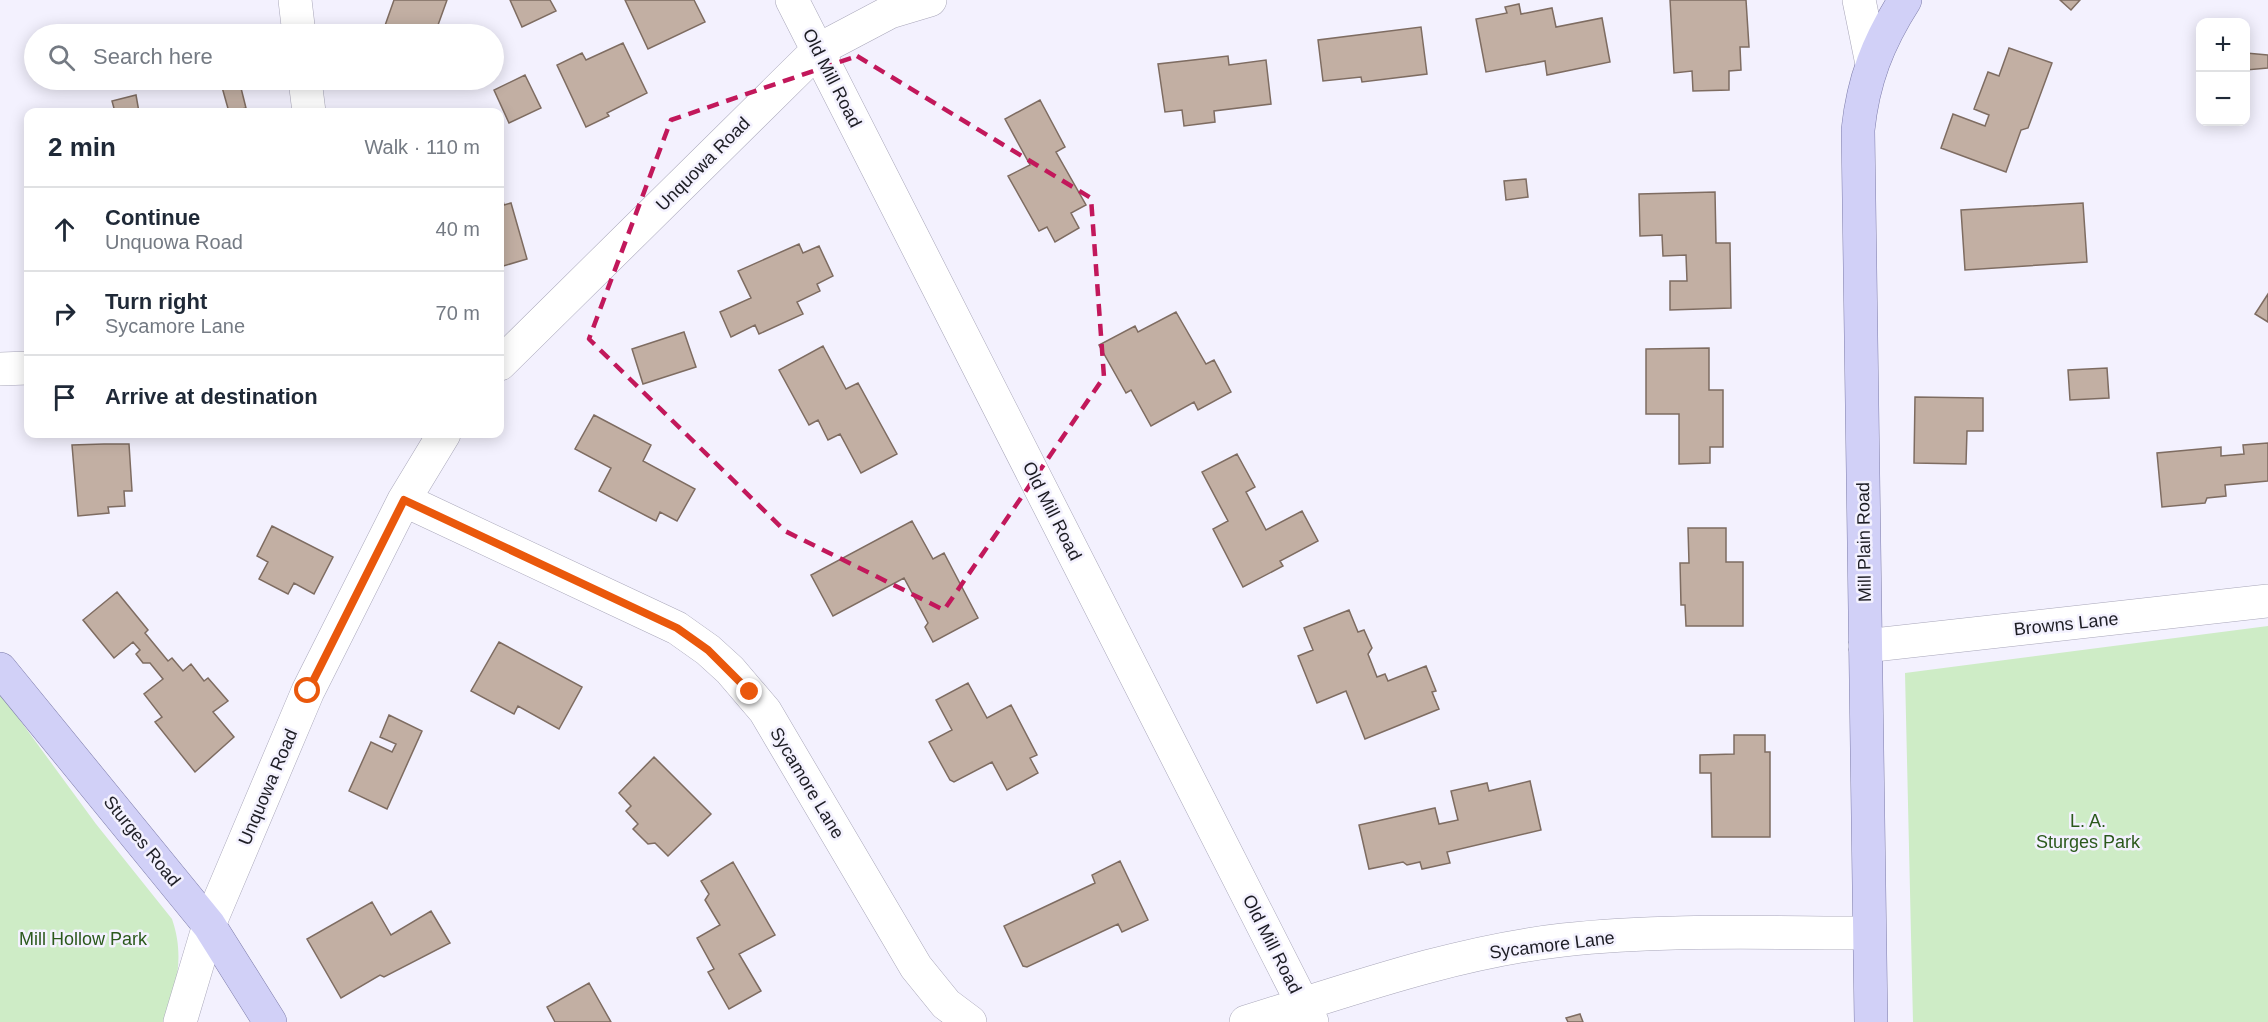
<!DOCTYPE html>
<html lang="en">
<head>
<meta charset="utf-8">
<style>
	:root { --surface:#fff; --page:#f2f2f3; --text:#1f2937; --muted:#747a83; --line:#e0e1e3 }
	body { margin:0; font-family:Helvetica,sans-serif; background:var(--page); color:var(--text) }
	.controls { position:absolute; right:18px; top:18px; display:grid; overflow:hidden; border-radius:12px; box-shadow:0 3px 15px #0003 }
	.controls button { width:54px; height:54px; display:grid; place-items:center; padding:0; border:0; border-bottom:2px solid var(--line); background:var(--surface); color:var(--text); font:30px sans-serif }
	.stop { position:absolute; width:18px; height:18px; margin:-14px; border:4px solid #ea580c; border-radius:50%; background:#fff }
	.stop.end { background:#ea580c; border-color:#fff; box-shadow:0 2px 6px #0008 }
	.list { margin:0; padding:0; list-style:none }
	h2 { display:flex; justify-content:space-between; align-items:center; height:78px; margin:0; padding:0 24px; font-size:26px }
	h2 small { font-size:20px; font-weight:400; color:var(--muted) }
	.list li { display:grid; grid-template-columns:39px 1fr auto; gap:18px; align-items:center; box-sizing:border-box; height:84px; padding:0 24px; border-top:2px solid var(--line) }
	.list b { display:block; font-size:22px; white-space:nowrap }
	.list p { margin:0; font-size:20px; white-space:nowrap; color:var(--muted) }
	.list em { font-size:20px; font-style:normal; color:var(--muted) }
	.icon { flex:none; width:33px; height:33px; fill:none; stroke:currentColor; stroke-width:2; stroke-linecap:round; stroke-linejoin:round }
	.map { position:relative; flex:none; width:2268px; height:1022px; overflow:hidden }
	.search { position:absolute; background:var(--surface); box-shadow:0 3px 15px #0003; left:24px; top:24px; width:480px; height:66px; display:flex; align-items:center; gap:15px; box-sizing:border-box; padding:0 21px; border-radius:33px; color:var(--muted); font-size:22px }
	.panel { position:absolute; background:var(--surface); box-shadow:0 3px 15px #0003; left:24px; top:108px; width:480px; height:330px; border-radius:12px }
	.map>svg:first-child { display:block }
</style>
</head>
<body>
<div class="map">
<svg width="2268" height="1022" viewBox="0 0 2268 1022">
	<rect width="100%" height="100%" fill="#f3f1fe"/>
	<path fill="#ceecc6" d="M2268 626V1022H1913L1905 673Z
		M0 693 96 824 172 919C185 956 176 986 166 1022H0Z"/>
	<path fill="#c2afa3" stroke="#7e6c61" stroke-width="1.5" d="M394 0H447L438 25 440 34H382Z
		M510 0H550L556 11 522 27Z
		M625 0H694L705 22 648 49Z
		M1670 0H1746L1749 47H1740L1741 70 1729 71V90L1693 91 1692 71 1674 73Z
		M2060 0H2080L2071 10Z
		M1519 4 1521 14 1552 8 1556 27 1602 18 1610 62 1547 75 1545 61 1486 72 1476 19 1507 13 1505 7Z
		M1421 27 1427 74 1362 82 1361 77 1323 81 1318 40Z
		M623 43 647 93 607 113 609 116 586 127 557 65 582 53 586 60Z
		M2009 48 2052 63 2028 128 2021 130 2006 172 1941 148 1953 114 1985 126 1989 115 1974 109 1988 72 1999 76Z
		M2246 53 2268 55V68L2246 70Z
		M1228 56 1229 65 1266 60 1271 104 1214 111 1215 122 1184 126 1182 110 1165 112 1158 64Z
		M525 75 541 108 509 123 494 90Z
		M220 80H239L246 108 229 112Z
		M389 80H415L412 88Z
		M136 95 139 112H115L112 101Z
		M1040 100 1065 147 1056 152 1086 205 1071 213 1079 228 1055 242 1047 227 1039 231 1008 176 1030 165 1005 119Z
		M1526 179 1528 197 1506 200 1504 181Z
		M500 188 504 205 511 203 527 259 500 267Z
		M1715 192 1716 243H1730L1731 308 1670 310V281H1687L1686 255 1663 256 1662 235 1640 236 1639 194Z
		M2083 203 2087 262 1965 270 1961 210Z
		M799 244 803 253 819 246 833 276 817 284 820 291 797 302 803 314 759 334 755 325 731 337 720 312 751 298 738 271Z
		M2268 294V322L2255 314Z
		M1176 312 1206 364 1214 360 1231 392 1198 410 1194 402 1151 426 1131 390 1126 393 1099 345 1135 326 1138 332Z
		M684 332 696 367 643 384 632 349Z
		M823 346 846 389 858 383 897 454 861 473 840 434 828 440 818 420 809 425 779 370Z
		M1709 348V390H1723V447H1710V463L1679 464V414H1646V349Z
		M2107 368 2109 398 2070 400 2068 370Z
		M1915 397 1983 398V431H1967L1966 464 1914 463Z
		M594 415 651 445 643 461 695 489 677 521 660 512 656 521 599 491 611 468 575 449Z
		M2268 443V481L2225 485 2226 496 2207 498 2205 503 2162 507 2157 453 2221 447V456L2244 454 2243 445Z
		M104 444H129L132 491H124L125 506 108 507 109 513 78 516 72 445Z
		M1237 454 1255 487 1246 492 1266 530 1302 511 1318 541 1280 561 1283 566 1243 587 1213 529 1228 521 1202 472Z
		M912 521 933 559 944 553 978 618 933 642 925 627 928 623 904 578 833 616 811 575Z
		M272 526 333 557 314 594 294 583 288 594 259 579 268 562 257 556Z
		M1688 528H1726V562H1743V626H1686L1685 605H1681L1680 563H1689Z
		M117 592 148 630 145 633 168 661 172 658 183 671 191 664 204 681 208 678 228 701 213 712 234 737 195 772 155 722 162 717 144 694 163 679 150 663H143L136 654 140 650 133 642 114 658 83 620Z
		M1349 610 1358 632 1364 630 1372 648 1368 654 1377 677 1385 674 1388 681 1426 666 1436 691 1432 692 1439 709 1365 739 1346 691 1317 703 1298 656 1313 650 1304 628Z
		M499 642 582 687 559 729 518 706 514 714 471 691Z
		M968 683 987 718 1011 705 1037 755 1030 758 1038 773 1007 790 992 762 954 782 950 780 929 742 952 730 936 700Z
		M389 715 422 731 387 809 349 791 371 742 392 752 396 744 380 737Z
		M1734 735H1765V752H1770V837H1712L1711 773H1700V755L1734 754Z
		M654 757 711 814 668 856 655 843 648 844 633 829 638 824 626 811 631 806 619 793Z
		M1530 781 1541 830 1447 852 1450 863 1422 869 1420 862 1407 865 1403 862 1369 869 1359 825 1435 808 1439 824 1458 820 1451 791 1487 783 1489 791Z
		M1120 861 1148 920 1122 932 1118 924 1027 967 1023 966 1004 926 1095 883 1092 875Z
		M733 862 775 935 739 954 761 991 729 1009 708 972 714 969 697 938 720 925 705 900 709 894 701 881Z
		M372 902 391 935 431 911 450 943 384 977 380 975 341 998 307 939Z
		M589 983 611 1022H555L547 1007Z
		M1580 1014 1583 1022H1568L1566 1018Z"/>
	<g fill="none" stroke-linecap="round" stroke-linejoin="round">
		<defs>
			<path id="minor" d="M295 0 299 34
				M792 0 1312 1022
				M1859 0 1872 64
				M305 80 309 112
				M500 364 818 50 890 12 930 0
				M0 369 28 368
				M404 500 677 628 708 650 730 670 765 711 916 967 946 1004 970 1022
				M1865 646 2268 601
				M180 1022 209 925 308 691 404 500 444 434
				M1246 1022C1349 990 1455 952 1563 940 1664 929 1767 933 1869 933"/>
			<path id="major" d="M0 669 209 925 270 1022
				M1871 1022 1858 130C1863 81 1878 42 1905 0"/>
		</defs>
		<use href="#minor" stroke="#a8a6b9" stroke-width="34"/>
		<use href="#major" stroke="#7e7daa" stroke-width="34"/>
		<use href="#minor" stroke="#fff" stroke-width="33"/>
		<use href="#major" stroke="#d1d0f7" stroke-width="33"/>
	</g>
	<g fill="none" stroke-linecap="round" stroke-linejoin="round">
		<path stroke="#ea580c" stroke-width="8" d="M308 691 404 500 677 628 708 650 750 692"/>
	</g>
	<path fill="none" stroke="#c2185b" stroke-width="4.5" stroke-dasharray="12 8" stroke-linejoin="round" d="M857 56 1091 198 1104 377 944 610 785 531 589 339 671 120Z"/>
	<g text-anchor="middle" stroke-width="5" stroke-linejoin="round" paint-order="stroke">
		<g font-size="18" fill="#1d1d24" stroke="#f3f1fe">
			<text transform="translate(832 78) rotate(63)" y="6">Old Mill Road</text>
			<text transform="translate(703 164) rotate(-45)" y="6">Unquowa Road</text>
			<text transform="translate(1052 511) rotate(63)" y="6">Old Mill Road</text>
			<text transform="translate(1864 542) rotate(-91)" y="6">Mill Plain Road</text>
			<text transform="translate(2066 624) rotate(-6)" y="6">Browns Lane</text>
			<text transform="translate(807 783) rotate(59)" y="6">Sycamore Lane</text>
			<text transform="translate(268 787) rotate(-67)" y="6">Unquowa Road</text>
			<text transform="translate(142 841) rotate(51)" y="6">Sturges Road</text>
			<text transform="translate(1272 944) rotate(63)" y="6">Old Mill Road</text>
			<text transform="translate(1552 945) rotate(-7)" y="6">Sycamore Lane</text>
		</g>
		<g font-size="18" fill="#2b591c" stroke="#f3f1fe">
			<text x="2088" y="827">L. A.<tspan x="2088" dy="21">Sturges Park</tspan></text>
			<text x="83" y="945">Mill Hollow Park</text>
		</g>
	</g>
</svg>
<div class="controls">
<button>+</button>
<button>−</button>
</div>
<div class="stop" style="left:308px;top:691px"></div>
<div class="stop end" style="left:750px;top:692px"></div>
<div class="search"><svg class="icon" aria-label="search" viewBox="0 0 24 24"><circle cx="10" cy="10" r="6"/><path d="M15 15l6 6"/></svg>Search here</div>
<section class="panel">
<h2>2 min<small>Walk · 110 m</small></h2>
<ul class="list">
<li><svg class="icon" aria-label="ahead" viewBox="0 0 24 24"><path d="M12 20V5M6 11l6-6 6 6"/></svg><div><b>Continue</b><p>Unquowa Road</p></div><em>40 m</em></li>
<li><svg class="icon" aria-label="right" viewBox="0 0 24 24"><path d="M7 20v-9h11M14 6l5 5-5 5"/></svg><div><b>Turn right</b><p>Sycamore Lane</p></div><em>70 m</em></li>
<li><svg class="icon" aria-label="arrive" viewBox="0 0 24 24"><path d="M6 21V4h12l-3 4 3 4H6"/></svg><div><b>Arrive at destination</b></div></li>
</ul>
</section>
</div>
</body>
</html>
